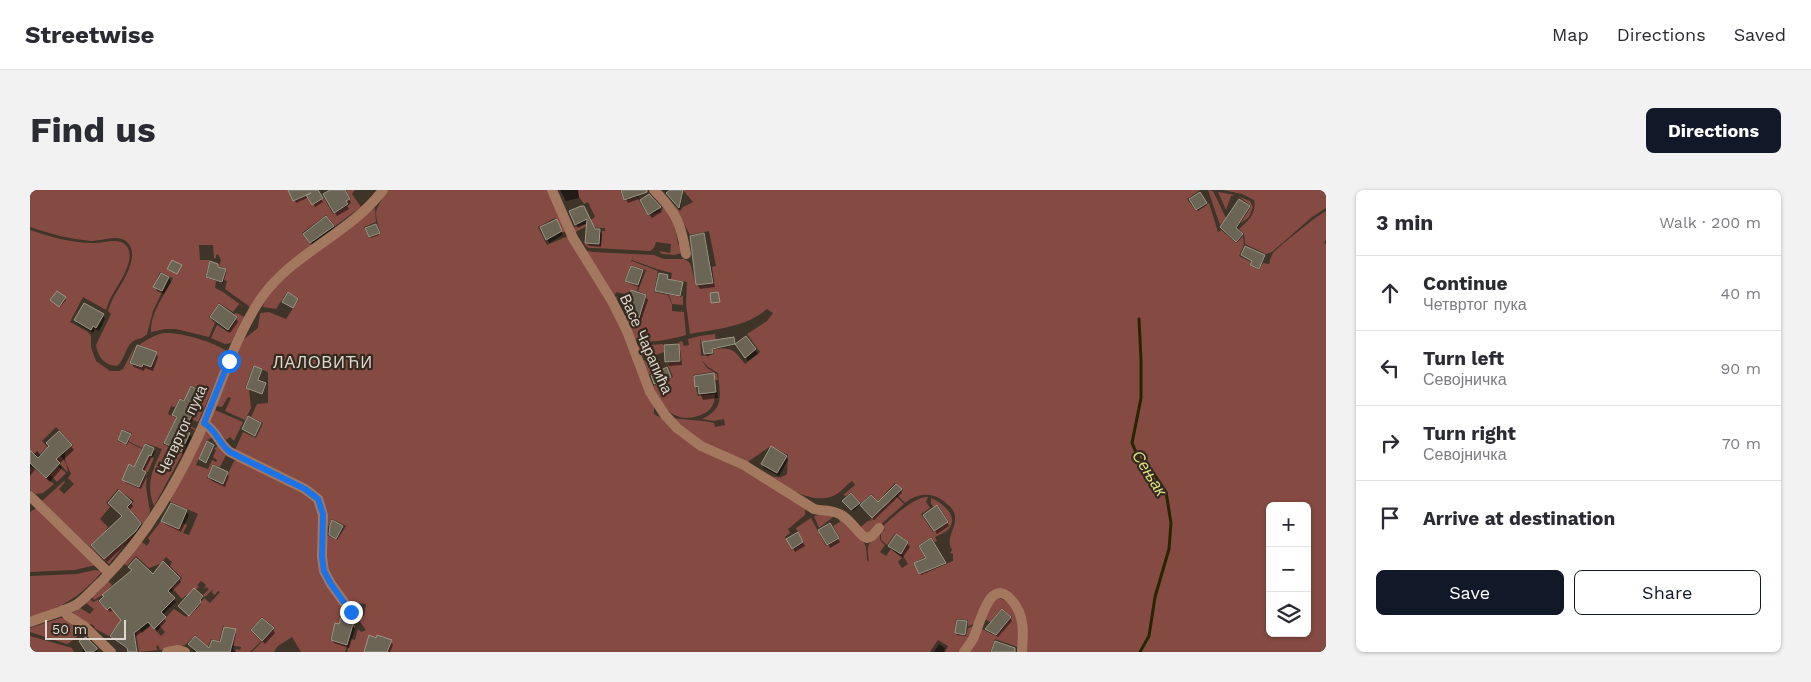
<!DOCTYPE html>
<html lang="en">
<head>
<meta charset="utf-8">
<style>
	:root { --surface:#fff; --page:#f2f2f3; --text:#2b2b33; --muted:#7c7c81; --line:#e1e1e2; --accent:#111827 }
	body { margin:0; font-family:"Work Sans",sans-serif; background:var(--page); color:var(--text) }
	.controls { position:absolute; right:15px; bottom:15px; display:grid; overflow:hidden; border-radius:8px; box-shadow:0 1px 4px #0004 }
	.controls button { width:45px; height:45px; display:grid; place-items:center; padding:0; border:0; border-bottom:1px solid var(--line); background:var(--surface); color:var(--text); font:25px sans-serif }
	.scale { position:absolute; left:15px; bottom:12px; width:81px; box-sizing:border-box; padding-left:5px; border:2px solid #ded7d0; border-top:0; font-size:14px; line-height:18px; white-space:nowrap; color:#ded7d0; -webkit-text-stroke:4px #342a1f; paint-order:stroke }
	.stop { position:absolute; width:15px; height:15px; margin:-11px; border:4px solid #1a73e8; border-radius:50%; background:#fff }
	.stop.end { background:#1a73e8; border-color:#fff; box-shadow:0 1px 5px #0008 }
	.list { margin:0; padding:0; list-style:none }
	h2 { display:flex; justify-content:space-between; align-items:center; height:65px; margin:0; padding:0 20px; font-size:21px }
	h2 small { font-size:16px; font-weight:400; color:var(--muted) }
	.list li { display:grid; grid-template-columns:32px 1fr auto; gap:15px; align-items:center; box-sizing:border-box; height:75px; padding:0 20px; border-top:1px solid var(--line) }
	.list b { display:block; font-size:19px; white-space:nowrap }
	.list p { margin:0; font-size:16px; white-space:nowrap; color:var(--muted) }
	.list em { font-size:16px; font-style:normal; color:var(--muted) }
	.actions { display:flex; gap:10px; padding:15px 20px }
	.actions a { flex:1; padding:11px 0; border:1px solid var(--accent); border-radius:8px; text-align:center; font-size:18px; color:var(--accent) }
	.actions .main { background:var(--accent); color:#fff }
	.icon { flex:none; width:28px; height:28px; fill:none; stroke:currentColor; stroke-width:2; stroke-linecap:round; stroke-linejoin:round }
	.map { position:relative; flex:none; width:1296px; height:462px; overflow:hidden; border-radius:8px }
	header { display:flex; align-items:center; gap:30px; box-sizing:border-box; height:70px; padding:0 25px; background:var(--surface); border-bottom:1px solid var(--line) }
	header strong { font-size:24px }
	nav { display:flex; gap:28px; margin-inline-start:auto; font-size:18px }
	.intro { display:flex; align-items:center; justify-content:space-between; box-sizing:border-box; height:120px; padding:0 30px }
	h1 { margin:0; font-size:35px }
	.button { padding:12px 22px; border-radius:8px; background:var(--accent); color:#fff; font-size:18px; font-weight:700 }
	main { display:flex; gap:30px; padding:0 30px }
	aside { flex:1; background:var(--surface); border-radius:8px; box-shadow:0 1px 4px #0004 }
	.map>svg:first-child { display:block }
</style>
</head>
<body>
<header>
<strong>Streetwise</strong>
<nav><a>Map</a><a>Directions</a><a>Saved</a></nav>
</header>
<div class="intro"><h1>Find us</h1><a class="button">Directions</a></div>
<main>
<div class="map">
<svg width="1296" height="462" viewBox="0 0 1296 462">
	<rect width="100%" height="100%" fill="#3f3428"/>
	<path fill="#854a42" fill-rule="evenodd" d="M0 0H284L276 5 282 15 294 8 303 24 319 15 317 12 321 9 316 0H325L322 4 331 17 305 36 296 25 272 43 281 55 247 83 233 98 220 117 195 99 197 91 194 90 197 79 189 76 191 70 188 64 186 65V68L184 69 183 55H169L170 70H180L175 87 186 91 185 98 193 102 218 120 209 114 203 122 189 113 179 127 185 133 179 147 146 139H135L121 142C120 124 135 104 143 88L130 82 123 97 132 102 123 121 117 144C113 149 107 148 102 152 95 158 95 170 87 176 74 175 68 167 66 155L81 124 78 121C83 103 97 90 101 72 104 63 101 52 92 49 83 46 71 51 61 51 40 49 20 44 0 37Z
		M358 0H518L536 41 532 43 525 28 508 37 517 55 538 46 579 109 624 215V224L631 228 643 241 667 258 711 278 775 318V325L758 339 760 343 755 347 762 360 774 353 766 338 781 328 796 356 810 348 803 336 810 332 805 324 833 350 836 357 837 370 839 372C837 357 836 353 850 344V350L855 355 850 362 856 366 861 359 872 368 868 372 872 378 878 374 872 364 879 352 865 343 857 355 851 350V343L855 340 854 338 850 340 851 338C862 328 883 307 898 307L896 312 900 318 891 324 903 342 919 332 908 315 903 317 901 313V308C912 312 929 326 919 339 916 342 909 345 905 347L907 351 905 352 901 347 888 356 895 367 887 371 890 378 887 380 889 385 923 371V364L920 363 922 360C915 349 926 339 925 327 925 321 921 317 917 314 904 302 889 302 875 313L867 305 873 300 865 293 853 306 860 312 866 306 874 314 839 345 829 338 838 331 848 329 840 330 854 318 841 304 831 313 821 302 816 306 813 305 825 295 822 291C815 296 809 305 800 307 777 314 746 291 728 278 738 284 747 292 757 284L758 265 741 256 716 273 683 259 640 227C655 231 669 229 684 233L685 237 695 235 694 229 684 231 672 229C695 219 690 204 688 183L678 177 671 169 677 178 687 184 688 190H685L683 182 663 185 668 206 685 204C685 214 681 221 671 225 633 240 622 195 611 169L626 175 628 180 618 185 623 196 643 187 637 173 651 171 649 152 652 151 654 156 659 155 658 149 670 146 671 166 678 165 677 169 679 165 684 164 681 150 671 152 670 146 685 144 687 159C704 157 705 162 715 174L730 162 717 144 737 131 743 123 737 119C717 137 686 139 660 144L656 114 657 92 645 90 643 100 648 105 653 106V115L642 114 639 105 642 83 627 79 602 70 603 65 601 73 602 71 628 81 624 102 638 105 642 115V121L654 122 656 145C646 148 613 156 604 149 598 144 592 124 588 116L592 119 594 125 610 129 617 105 608 101 616 80 601 75 594 91 608 97 607 101 601 100 599 105 586 102 584 107 597 110 584 108 553 60 563 62 624 65 634 69H654L659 72 661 76 666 96 684 93 682 77 686 76 679 41 660 45 643 14 650 21 653 17 663 12 653 0H1170L1157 9 1166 21 1179 13 1188 42 1191 40 1206 53 1213 46 1214 55 1209 66 1221 72 1219 75 1229 80 1233 73 1239 74C1240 71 1241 66 1243 63 1248 57 1289 24 1296 21V49L1294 53 1296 54V462H995L987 414 974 399H968C961 411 952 434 938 436V430L926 429 925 444 936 446 938 438 946 435 930 462H915L918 456 908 450 900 462H317L321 449 325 450 328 439 331 442 336 440 330 432 331 426H334L336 414 327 413 326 426 297 384 294 344 307 350 316 336 302 329 296 341 291 313 204 262 213 242 226 248 233 233 221 227 227 214 238 213V182L223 176 215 198 219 199 221 218 215 230 195 221 201 208 198 207 192 217 186 216 213 150 228 138 230 123 239 122 256 129 269 109 257 102 246 119 233 117C237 94 323 35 345 18L346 32 334 37 339 48 351 43C342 19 346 20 358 0ZM1240 316H1277V443H1240Z
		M548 0H590L594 11 607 7 618 26 632 20 634 14 644 29 648 54 653 55 652 63 644 65 632 64 629 61 640 63 641 54 626 52 624 58 620 61 565 58H559L554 54 571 55 572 41H575V38L555 37 544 43 542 38 555 34 565 27 558 12 554 14 549 7Z
		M1178 0 1183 1 1196 28 1190 35Z
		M1193 0H1296V18L1282 27 1242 62 1236 64 1215 54 1214 44 1209 39C1218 31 1227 23 1224 10L1212 4Z
		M1188 2 1205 5 1201 6 1196 20Z
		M1208 6 1220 11 1223 17 1219 27 1211 33H1208L1204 28 1211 32 1221 16Z
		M0 40C20 47 43 53 64 53 73 53 83 49 91 52 99 55 101 64 99 71 95 89 81 102 76 120L53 107 40 132 58 142 61 146V157L66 171 80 181H89L93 179 105 156 99 173 112 178 114 175 122 178 127 162 109 155C116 150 126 144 135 143 150 142 184 152 197 161L196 169 168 232 161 229 167 216 164 215 171 200 161 195 155 209 164 213 163 214 150 208 145 217 141 216 138 224 159 234 158 235 166 239 165 240 149 232 143 234 133 254 151 263 154 256 156 257 124 316C115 294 123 279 132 259L115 253 112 258 98 251 102 243 92 239 87 251 96 254 98 252 112 259 111 262 124 268 118 282 113 280 116 274 107 270 104 276 99 274 92 290 109 298 117 283 116 297 120 322 113 334 104 324 96 331 91 326 104 311 88 299 76 313 80 317 70 329 78 337 76 340 89 355 104 344 79 374 74 369 87 359 74 343 60 355 73 370 12 311 34 291 35 292 29 299 34 304 44 294 38 288 41 284 35 270V262L43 255 26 237 12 251 26 266 29 264C33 268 39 276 37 282L30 274 31 273 16 258 8 266 3 262 0 265Z
		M207 123 214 127 201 153 195 154 181 148 187 135 198 142 208 127 204 124Z
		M633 154 634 162 617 168 610 164 607 156Z
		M185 220 213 232 204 251 200 247 196 250 201 256 180 231Z
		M177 239 183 247 177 250 166 275 178 279 182 270 186 272 187 270 183 267 186 260 184 259 189 255 202 267 203 269 196 265 190 277 183 274 177 288 193 294 204 271 208 269 280 305 289 319 290 364 325 437 324 438 319 426 312 425 309 434 305 433 300 450 317 456 315 462H271L262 447 248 456 244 462H222L245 438 232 427 220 440 231 451 220 462H205L206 459 210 460 211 457 200 455 197 448 204 449 206 439 193 436 189 451 181 449 176 462V455L165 445 154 456 153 455 151 457H143L130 460 128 455 126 457 128 460 109 462 106 443 110 439 112 443 121 435 131 446 135 442 129 435 144 419 156 427 164 418 166 419 174 408 180 413 190 402 188 401 185 405 182 403 183 399 175 407 173 405 179 399 176 397 173 400 176 395 171 391 167 395 169 397 158 406 156 405 152 409 142 398 152 388 140 376 142 372 136 367 130 374 119 378 106 366 97 376 94 373 111 351 117 356 120 351 118 348 131 331 150 339 153 333 157 335 153 343 159 345 168 324 139 311Z
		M2 276 24 294 13 303 6 304 0 300V279Z
		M28 276 36 283 27 292 20 285Z
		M8 317 66 375 44 380 0 382V322Z
		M795 324 801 325 803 327 789 338 784 326Z
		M65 380 71 381V383C46 410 35 415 0 428V386L47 384Z
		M78 391 82 395 73 405 64 410 62 407Z
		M966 407C992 414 988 436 990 458L965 449 960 462H936L951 436H953L952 439 963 444 967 436 953 428ZM972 418 982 427 972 439 962 430Z
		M92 408 94 412 84 422 89 428 106 413 101 443 88 434 79 446 64 438 65 437 61 434 60 435 43 425 42 423 50 418 60 424 64 419 56 413 60 409 63 412 70 409 68 411 77 420Z
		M30 428H34L55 440 39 453 37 454 0 442V438Z
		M0 446 42 458 44 462H4L0 460Z"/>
	<path fill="#0007" d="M286 0 293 12 285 17 279 7 266 13 260 1Z
		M302 0H314L321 13 317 16 319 19 307 26 294 5Z
		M530 0H548L549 8 536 11Z
		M592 0H606L609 9 598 13Z
		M642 0H650L653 5 650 20 640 6Z
		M1169 4 1177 15 1168 21 1160 10Z
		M619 6 632 22 622 28 611 10Z
		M553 17 565 40H569L572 44 571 57 559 56 556 52 558 33 548 38 546 34Z
		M1219 17 1220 18 1206 40 1213 46 1207 52 1191 38Z
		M296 28 304 38 282 54 275 44Z
		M529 34 533 45 519 53 511 38Z
		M345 35 349 45 341 48 337 38Z
		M673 45 676 50 685 97 670 99 667 94Z
		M1212 65 1234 66 1235 67 1229 79 1223 76V71Z
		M188 75V78L196 82 193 93 177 87Z
		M602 77 613 83 609 96 597 91Z
		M131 84 139 88 141 92 134 104 127 101 125 97Z
		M637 86 638 90 652 93 651 107 627 102 626 101Z
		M615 106 618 110 611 131 600 128 596 122Z
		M35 108 36 110 30 117 23 111Z
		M73 125 75 129 69 141 65 139 63 143 48 134 45 130Z
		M182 127 206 128 208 132 200 143 184 131Z
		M716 147 728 164 718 171 709 158Z
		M704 150 705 155 682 160 683 164 676 166 675 164 674 153Z
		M648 155 650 159 652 175 639 176 637 172 635 156Z
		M126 163 128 167 123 181 115 178 114 181 104 177 101 173Z
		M231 180 229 192 236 195 232 204 217 197Z
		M683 185 686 191 688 208 673 210 667 196Z
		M169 201 171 205 165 218 167 221 157 242 162 247 153 264 138 257 136 253 148 229 144 225 155 213Z
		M230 234 231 235 226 246 213 239Z
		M100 245 101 246 97 255 90 252 89 250Z
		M183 255 184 257 177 273 171 270 170 269Z
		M41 256 44 260 29 274 32 278 20 292 5 279 0 286V268L7 261 11 266 20 257Z
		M123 259 125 262 122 268H121L114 282 117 286 111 299 96 293 94 290Z
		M756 267 758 270 749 286 734 278 732 274Z
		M197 283 199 286 195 297 182 291 179 287Z
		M866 295 872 303 844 330 833 318 848 314Z
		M815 312 829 313 830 315 823 321Z
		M79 313H101L103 316 99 321 112 338 107 344 77 372 65 358 93 327Z
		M907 317 919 336 907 344 895 325Z
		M156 321 159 325 151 342 135 334 132 331Z
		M799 334 810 352 800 358 790 340Z
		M312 336 313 338 307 349 302 347 301 345Z
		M767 344 775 356 765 362 758 349Z
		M901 350 916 374 891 385 886 374 898 368Z
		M877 353 880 357 873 367 862 360 860 356Z
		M99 377 124 386 149 389 151 392 139 404 146 412 132 425 136 431 127 441 121 435 105 447 107 462H101L83 449 81 446 92 430 83 420 80 422 73 414 103 381Z
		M164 400 173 408 170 412 171 414 160 426 150 417Z
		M980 428 982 431 968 447 958 442 957 439Z
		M318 433 323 435 325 439 319 458 304 453 302 449Z
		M936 433V446L927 445 926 443Z
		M243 439 245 443 235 454 222 440Z
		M205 440 206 443 203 460 206 462H164L159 454 179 461 191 454Z
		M56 449 67 460 68 462H53L52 461 55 458Z
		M347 449 361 451 363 455 360 462H336Z
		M909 454 915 458 914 462H904Z"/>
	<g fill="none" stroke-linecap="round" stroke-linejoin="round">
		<path stroke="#272603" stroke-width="3" d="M1109 129 1111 170V208L1102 253 1109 269 1126 287 1136 302 1141 333 1139 359 1125 407 1119 446 1110 462"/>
	</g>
	<path fill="#6b6555" stroke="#9c9685" d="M258 0H288L293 8 282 15 276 5 281 3 263 11Z
		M300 0H315L320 9 316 11 318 14 304 23 293 4Z
		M591 0H617V2L594 10Z
		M640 0H653L649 18 636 3Z
		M1170 2 1177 13 1166 20 1159 9Z
		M619 4 631 17 618 25 610 10Z
		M1209 9 1220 16 1206 38 1213 44 1206 52 1190 37Z
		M551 16H554L565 39H570L569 54 555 53 557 29 545 35 539 21Z
		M296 26 304 36 280 53 273 44Z
		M527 29 532 41 516 50 510 37Z
		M346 34 350 43 339 47 335 38Z
		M674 43 683 93 666 95 660 46Z
		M1215 56 1235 65 1229 79 1220 75 1222 71 1211 65Z
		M142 70 152 75 147 84 137 79Z
		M180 71 188 74V77L196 79 192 92 176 87Z
		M601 76 613 80 608 95 595 91Z
		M131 83 139 87 132 101 123 97Z
		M629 83 638 85 637 89 653 92 650 106 625 101Z
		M601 100 616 105 609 128 596 124 595 122Z
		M27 101 36 107 29 117 20 110Z
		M258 102 268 109 263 118 252 112Z
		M688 102 690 112 681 113 680 103Z
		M54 113 74 124 66 138 63 136 61 140 44 130Z
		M189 114 207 127 198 140 180 127Z
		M716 146 726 159 715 168 705 154Z
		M704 147 705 154 682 159 683 163 674 164 672 152Z
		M649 154 650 171 635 172 634 155Z
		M107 155 127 162 121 177 113 174 112 177 100 173Z
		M224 176 232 179 228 190 236 193 232 204 216 198Z
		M637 177 641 187 624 194 621 185Z
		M684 183 686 202 669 204 668 196 665 197 664 186Z
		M161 196 170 201 163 215 166 216 155 240 160 243 151 262 134 253 147 227 142 225 150 209 154 211Z
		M218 226 231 233 225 246 212 239Z
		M92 240 101 244 96 254 88 250Z
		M29 241 42 255 26 269 30 273 16 288 0 273V260L8 268 19 256 16 253Z
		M177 251 184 255 176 273 169 269Z
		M115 254 124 258 121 266 119 265 112 280 116 282 109 297 92 290 99 274 104 277Z
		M741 256 757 266 747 283 731 274Z
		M183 275 198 282 193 294 178 287Z
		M866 294 872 299 842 328 830 315 841 305 848 312Z
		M89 300 102 312 97 317 111 333 106 341 74 369 61 355 92 326 78 313Z
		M821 303 830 313 821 320 812 311Z
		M141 313 157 320 149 339 131 331Z
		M907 315 918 332 904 341 893 325Z
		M302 330 313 336 306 349 299 345 300 335Z
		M800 333 809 348 797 355 788 340Z
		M768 342 773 352 762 359 756 349Z
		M866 344 878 352 871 364 858 356Z
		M901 348 916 373 889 384 884 373 896 368 889 356Z
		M106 368 123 384 133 371 150 388 138 401 145 408 131 422 136 427 124 439 118 432 104 443 107 462H98L97 458 80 446 91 430 80 417 77 420 69 411 74 406 72 405 102 380 98 377Z
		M164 398 173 406 170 410 171 412 159 426 148 416Z
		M972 419 981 427 966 445 955 439Z
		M312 425 315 426 318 432 323 434 317 455 301 450 305 433 309 434Z
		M232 428 244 438 232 451 221 440Z
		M927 430 937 431 935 445 925 443Z
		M194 437 206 439 200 462H167L158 454 165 446 179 458 182 450 190 452Z
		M339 445 346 448 347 445 362 450 357 462H334Z
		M56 447 67 458V459L63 462H56L49 451Z
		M965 451 985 458V462H961Z"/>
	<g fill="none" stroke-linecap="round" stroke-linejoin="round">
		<path stroke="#a4775f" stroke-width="10" d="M522 0 543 48 582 111 597 141 620 202 635 225 647 238 671 256 714 275 784 319C791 321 798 320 804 322 817 325 824 338 833 346L837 348 842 346 849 338
			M624 0C647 23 651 34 656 64
			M174 233C186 240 189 254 200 262L275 299 288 309 293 325 292 367 294 381 301 394 321 422 323 427
			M0 306 79 383
			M33 420 38 426 54 436 81 462
			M137 462 148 460 155 462
			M934 462C937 458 940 454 943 449 950 435 960 381 984 413 995 428 993 444 992 462"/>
		<path stroke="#a4775f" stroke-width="10" d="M0 432C15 426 32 422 46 415 55 409 63 399 71 392 120 343 155 280 181 217 196 180 209 140 232 107 263 63 321 43 353 0"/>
	</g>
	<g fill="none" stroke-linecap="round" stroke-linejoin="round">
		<path stroke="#1a73e8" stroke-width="6" d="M199 171 174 233C186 240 189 254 200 262L275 299 288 309 293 324 292 367 294 381 301 394 321 422"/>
	</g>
	<g text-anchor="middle" stroke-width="4.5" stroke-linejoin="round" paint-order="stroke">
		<g font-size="15" fill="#ded7d0" stroke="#342a1f">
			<text transform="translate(616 154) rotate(66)" y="5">Васе Чарапића</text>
			<text transform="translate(152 240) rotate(-65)" y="5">Четвртог пука</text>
		</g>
		<g font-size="16" letter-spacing="1" fill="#ded7d0" stroke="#342a1f">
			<text x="293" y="178">ЛАЛОВИЋИ</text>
		</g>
		<g font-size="16" font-style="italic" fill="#e1e181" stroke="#342a1f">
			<text transform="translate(1120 283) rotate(58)" y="6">Сењак</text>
		</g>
	</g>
</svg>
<div class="controls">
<button>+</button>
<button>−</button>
<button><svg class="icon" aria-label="layers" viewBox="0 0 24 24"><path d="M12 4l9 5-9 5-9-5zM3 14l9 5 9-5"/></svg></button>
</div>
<div class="scale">50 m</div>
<div class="stop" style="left:199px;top:171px"></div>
<div class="stop end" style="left:321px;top:422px"></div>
</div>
<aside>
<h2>3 min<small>Walk · 200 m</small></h2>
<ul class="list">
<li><svg class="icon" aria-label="ahead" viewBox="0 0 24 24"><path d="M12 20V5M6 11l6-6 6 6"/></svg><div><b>Continue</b><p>Четвртог пука</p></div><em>40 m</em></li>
<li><svg class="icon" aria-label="left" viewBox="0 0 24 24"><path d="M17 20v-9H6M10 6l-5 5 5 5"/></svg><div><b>Turn left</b><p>Севојничка</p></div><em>90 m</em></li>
<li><svg class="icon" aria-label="right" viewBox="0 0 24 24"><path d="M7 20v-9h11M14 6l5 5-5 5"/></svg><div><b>Turn right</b><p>Севојничка</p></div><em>70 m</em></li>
<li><svg class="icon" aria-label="arrive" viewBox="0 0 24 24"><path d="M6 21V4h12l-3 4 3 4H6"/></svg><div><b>Arrive at destination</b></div></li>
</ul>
<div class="actions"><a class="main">Save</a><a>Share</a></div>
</aside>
</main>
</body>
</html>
